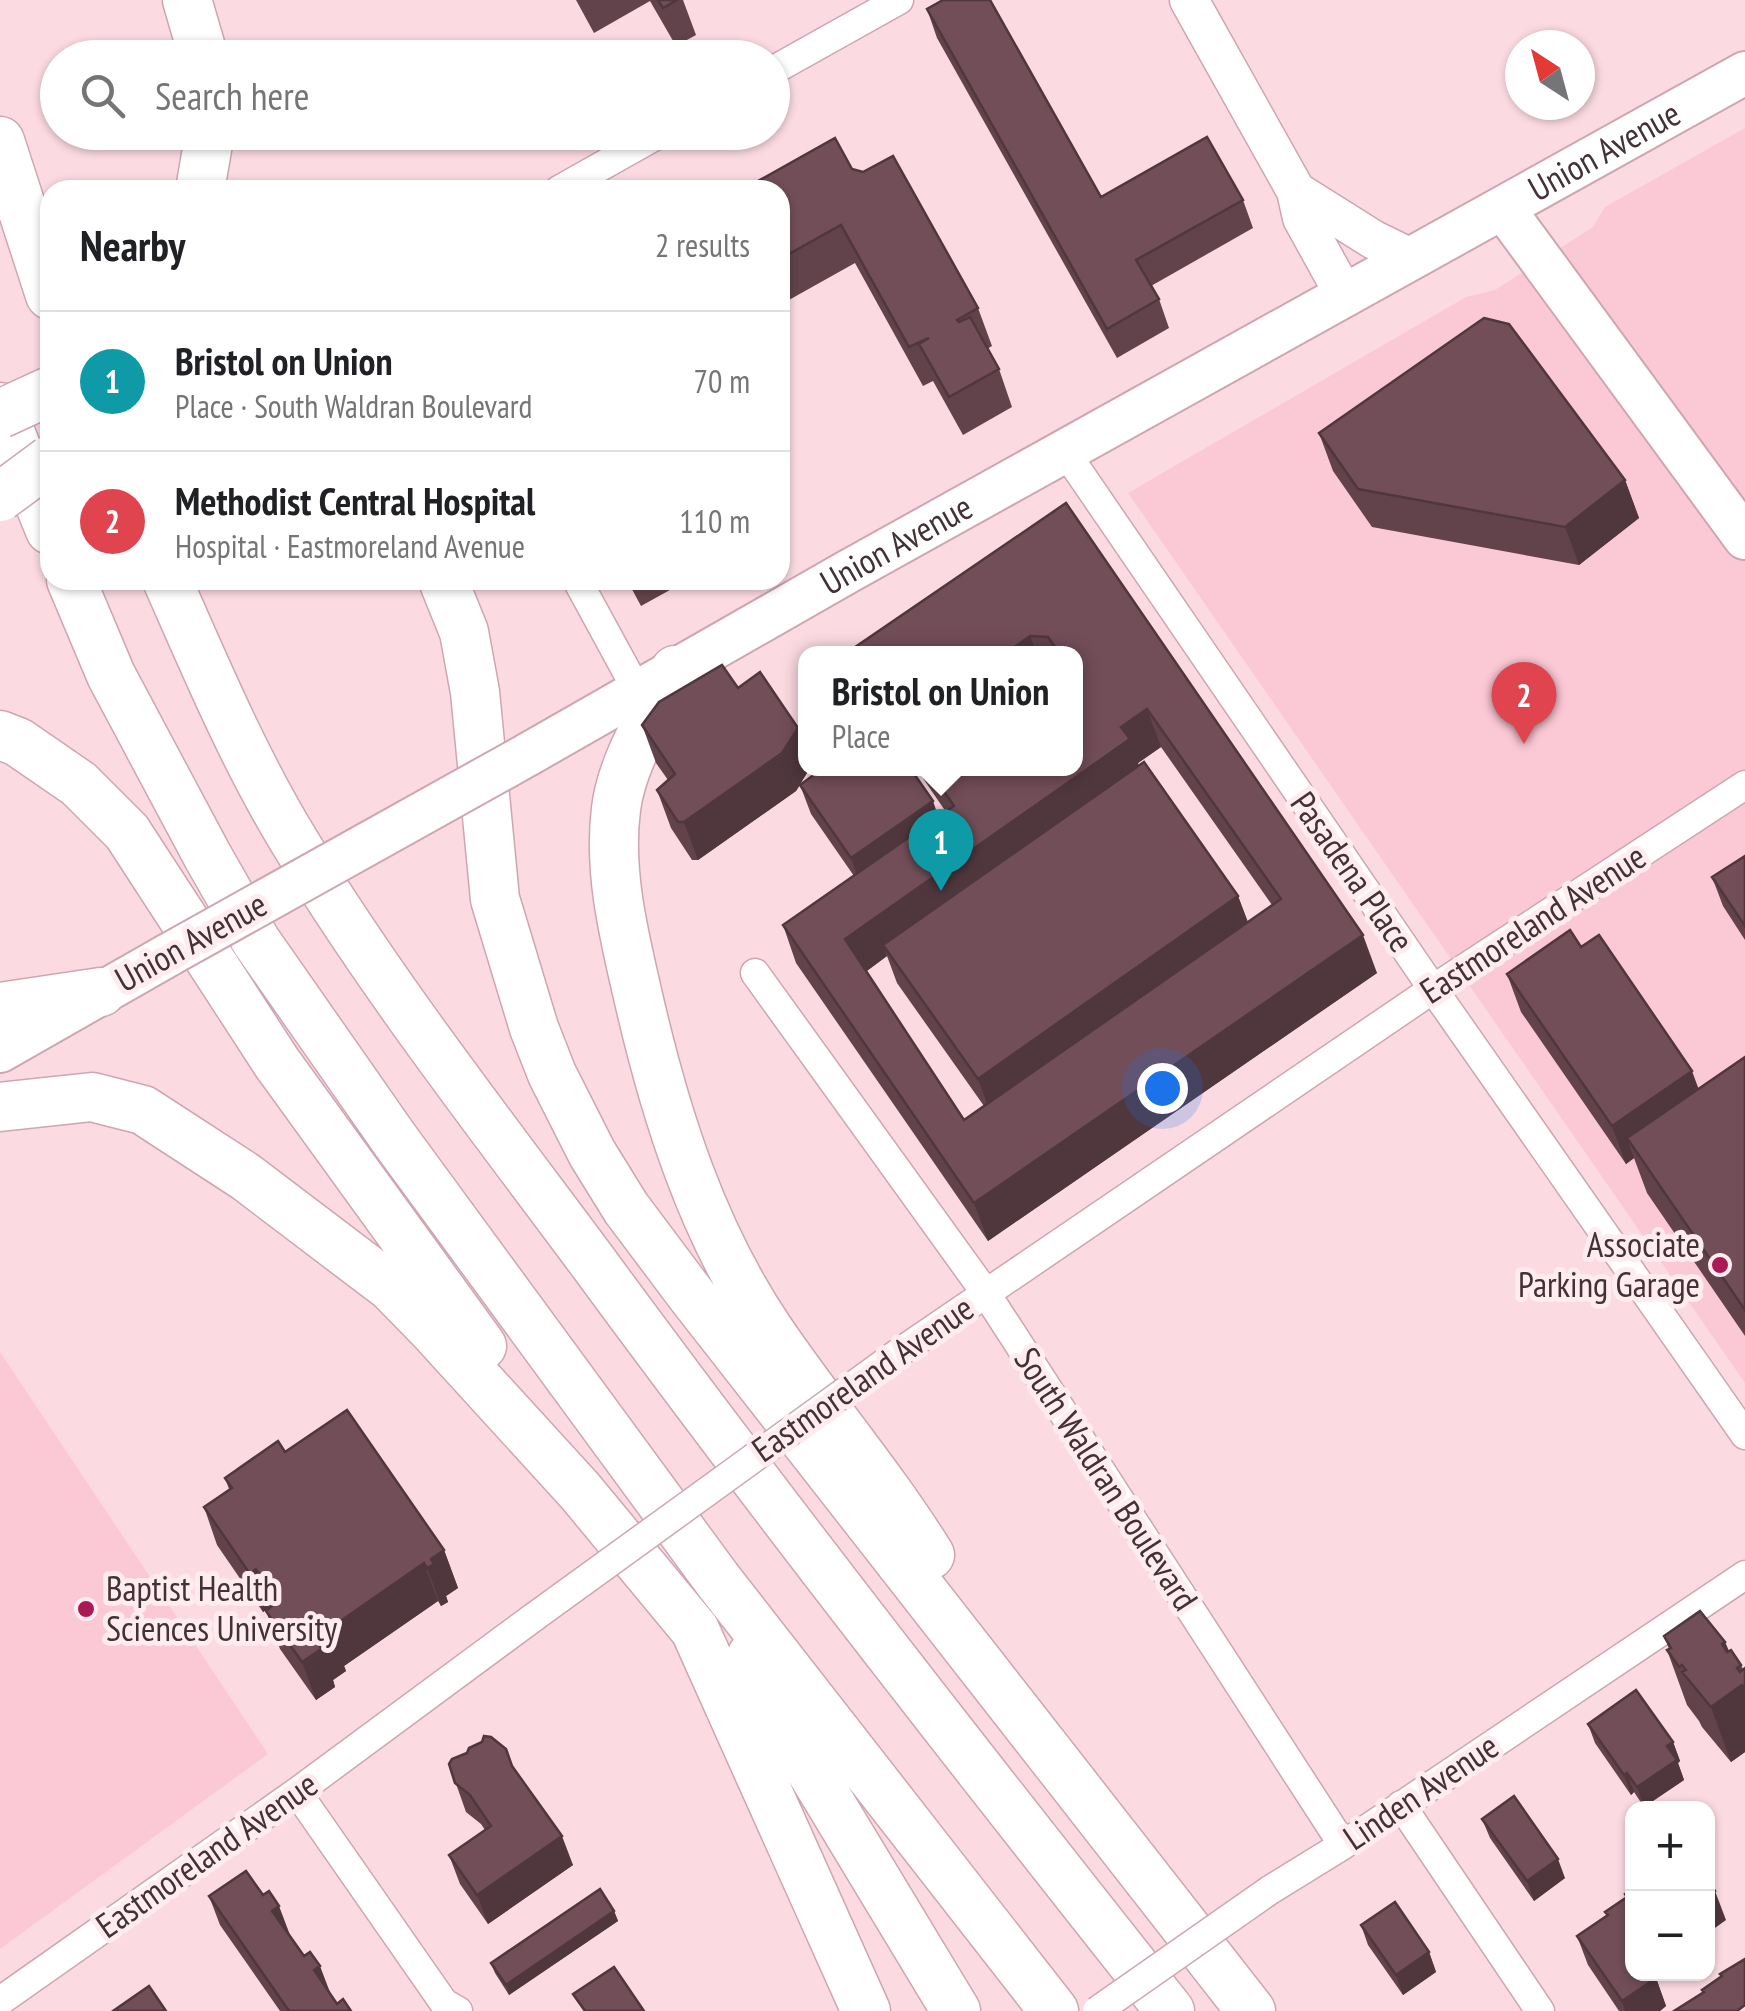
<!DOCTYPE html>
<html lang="en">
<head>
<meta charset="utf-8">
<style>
	:root { --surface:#fff; --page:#f2f2f2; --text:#202124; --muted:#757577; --line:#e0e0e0; --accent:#db2777 }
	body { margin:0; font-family:"PT Sans Narrow",sans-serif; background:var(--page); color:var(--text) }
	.controls { position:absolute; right:30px; bottom:30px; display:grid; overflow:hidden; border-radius:20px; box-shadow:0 2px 8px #0004 }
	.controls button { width:90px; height:90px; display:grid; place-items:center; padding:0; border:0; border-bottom:2px solid var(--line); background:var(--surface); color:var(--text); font:50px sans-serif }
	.compass { position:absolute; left:1505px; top:30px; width:90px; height:90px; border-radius:50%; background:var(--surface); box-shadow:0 2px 8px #0004; rotate:324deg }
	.you { position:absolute; left:1162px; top:1088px; width:35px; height:35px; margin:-25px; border:8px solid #fff; border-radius:50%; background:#1a73e8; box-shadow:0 0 0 15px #1a73e833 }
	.badge { display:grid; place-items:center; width:65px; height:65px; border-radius:50%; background:var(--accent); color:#fff; font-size:32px; font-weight:700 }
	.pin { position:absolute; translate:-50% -82px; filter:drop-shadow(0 2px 5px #0008) }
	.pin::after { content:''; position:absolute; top:52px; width:35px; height:30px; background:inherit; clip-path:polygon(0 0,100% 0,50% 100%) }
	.popup { position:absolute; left:798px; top:646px; width:285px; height:130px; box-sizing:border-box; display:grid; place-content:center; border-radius:20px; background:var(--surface); filter:drop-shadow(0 2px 8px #0005); font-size:32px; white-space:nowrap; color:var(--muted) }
	.popup b { font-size:38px; color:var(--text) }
	.popup::after { content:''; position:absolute; left:50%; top:100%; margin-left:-20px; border:20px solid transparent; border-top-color:var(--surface) }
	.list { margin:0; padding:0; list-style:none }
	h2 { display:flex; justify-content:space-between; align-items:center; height:130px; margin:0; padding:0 40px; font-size:42px }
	h2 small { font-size:32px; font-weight:400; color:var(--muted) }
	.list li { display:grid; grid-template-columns:65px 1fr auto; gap:30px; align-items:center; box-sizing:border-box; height:140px; padding:0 40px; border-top:2px solid var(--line) }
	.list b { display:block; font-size:38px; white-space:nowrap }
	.list p { margin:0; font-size:32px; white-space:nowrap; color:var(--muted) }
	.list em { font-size:32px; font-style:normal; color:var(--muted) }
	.icon { flex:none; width:55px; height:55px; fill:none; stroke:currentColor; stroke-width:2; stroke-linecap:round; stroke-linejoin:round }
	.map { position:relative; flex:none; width:1745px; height:2011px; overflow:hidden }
	.search { position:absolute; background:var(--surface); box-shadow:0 2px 8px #0004; left:40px; top:40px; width:750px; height:110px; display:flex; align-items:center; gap:25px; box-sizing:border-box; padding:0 35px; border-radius:55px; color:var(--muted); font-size:38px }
	.panel { position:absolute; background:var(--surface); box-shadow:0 2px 8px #0004; left:40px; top:180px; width:750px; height:410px; border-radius:30px }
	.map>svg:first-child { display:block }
</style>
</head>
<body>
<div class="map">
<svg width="1745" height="2011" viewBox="0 0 1745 2011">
	<rect width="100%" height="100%" fill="#fcdae2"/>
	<path fill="#fbc8d5" d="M1745 128V1383L1128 493 1466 297 1495 290 1593 227 1605 207Z
		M0 1352 268 1754 0 1949Z"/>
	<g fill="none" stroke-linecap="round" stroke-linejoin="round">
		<defs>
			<path id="street" d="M772 71 899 0
				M559 190 662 132
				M1066 453 1433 989 1745 1435
				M577 580 638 692
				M755 973 985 1292 1343 1845
				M897 1354 1433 989 1745 785
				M297 1792 444 2003 458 2011
				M1401 1805 1540 2011
				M1270 1890 1343 1845 1745 1575
				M0 2001 297 1792 534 1617"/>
			<path id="secondary" d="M1189 0 1296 191 1302 218 1344 294
				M1296 191 1374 240 1411 258"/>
			<g id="primary">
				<path d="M1503 208 1745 538"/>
				<path id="s1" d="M527 755 849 571 1745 73"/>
				<path d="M0 1051 170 954"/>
			</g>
			<path id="highway" d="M187 0 204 58
				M0 141 50 295
				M200 190 210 132
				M0 407 50 530
				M71 580 111 675 207 855 256 941 395 1140 717 1579 1054 2011
				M167 580C206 668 244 759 294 841 384 989 492 1126 595 1265 781 1518 975 1765 1170 2011
				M443 580 464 632 475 692 495 899 534 1028 552 1074 592 1153 626 1208 692 1296 1251 2011
				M675 670C654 713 622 760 616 809 608 872 624 935 638 996 665 1114 702 1232 771 1333 822 1408 882 1478 930 1555
				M0 735 18 742 79 784 127 832 277 1063 482 1346
				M0 1007 101 992
				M0 1107 92 1097 143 1110 246 1177 391 1287 434 1331 580 1491 695 1630 866 2011
				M752 1655 788 1733 956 2011"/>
		</defs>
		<use href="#street" stroke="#cfa6b0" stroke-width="31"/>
		<use href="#secondary" stroke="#cfa6b0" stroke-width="41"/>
		<use href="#primary" stroke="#cfa6b0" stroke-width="46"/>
		<use href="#highway" stroke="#cfa6b0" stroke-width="51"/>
		<use href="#street" stroke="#fff" stroke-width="28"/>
		<use href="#secondary" stroke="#fff" stroke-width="38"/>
		<use href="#primary" stroke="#fff" stroke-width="42"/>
		<use href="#highway" stroke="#fff" stroke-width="48"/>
		<defs>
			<path id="street-bridge" d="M534 1617 897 1354
				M1097 2011 1270 1890"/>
			<path id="primary-bridge" d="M170 954 527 755"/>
			<path id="highway-bridge" d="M0 414 50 391
				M0 497 50 460"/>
		</defs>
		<use href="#street-bridge" stroke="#cfa6b0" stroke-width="31" stroke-linecap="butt"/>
		<use href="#primary-bridge" stroke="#cfa6b0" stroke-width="46" stroke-linecap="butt"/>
		<use href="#highway-bridge" stroke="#cfa6b0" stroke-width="51" stroke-linecap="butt"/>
		<use href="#street-bridge" stroke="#fff" stroke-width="28"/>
		<use href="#primary-bridge" stroke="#fff" stroke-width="42"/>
		<use href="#highway-bridge" stroke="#fff" stroke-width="48"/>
	</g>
	<path fill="#62434c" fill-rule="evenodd" d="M576 0H683L696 35 676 46 650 1 594 33Z
		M927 9 1101 197 1243 200 1253 228 1151 286 1159 299 1169 328 1117 358 937 38Z
		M852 169 978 308 992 346 987 349 999 369 1012 407 963 435 933 381 923 386 855 263 780 305V190Z
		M1319 433 1625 480 1639 518 1579 565 1372 527 1333 471Z
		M1066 503 1377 973 988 1241 796 963 783 925 854 876 811 814 800 785 796 791 698 860H692L671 828 657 790 668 780 656 763 642 725 738 688 810 768 800 784 939 817 946 812 916 768H1076V654H849ZM1161 747 1272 905 1248 922 1238 896 1139 766 1138 763ZM887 956 897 983 984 1106 964 1120 866 971Z
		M627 580H688L641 606Z
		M1745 856V940L1723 906 1712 877Z
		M1581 947 1699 1089 1745 1057V1336L1647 1193 1634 1158 1626 1164 1521 1012 1507 974Z
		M285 1452 444 1550 458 1588 446 1596 448 1602 441 1606 438 1601 344 1666 346 1671 333 1680 335 1687 316 1700 280 1649 266 1611 270 1607 263 1612 217 1545 204 1507 229 1489 225 1478Z
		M1664 1636 1725 1642 1729 1651 1741 1665 1743 1669 1745 1668V1752L1731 1762 1702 1727 1699 1721 1687 1705 1667 1650 1669 1649Z
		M1588 1724 1673 1742 1680 1761 1678 1763 1684 1780 1644 1807 1634 1792 1631 1795 1595 1743Z
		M449 1764 513 1768 573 1865 488 1924 460 1884 449 1855 485 1830 481 1824 466 1812Z
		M1482 1819 1565 1878 1534 1901 1490 1838Z
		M1632 1889V1974L1656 1978 1666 2006 1660 2011H1619L1588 1965 1577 1936 1607 1916 1605 1912 1626 1898 1625 1894Z
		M263 1895 337 2004 351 2011H280L220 1925 209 1896Z
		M614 1911 618 1921 509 1995 495 1973 491 1963Z
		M1361 1925 1429 1952 1436 1972 1403 1995 1368 1945Z"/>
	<path fill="#50373e" d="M1625 480 1639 518 1579 565 1565 527Z
		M1030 636 1037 654H1005Z
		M1147 709 1161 747 1138 763 1143 777 883 945 887 956 859 977 845 939 1121 727Z
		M798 728 806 750V768H810L796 791 698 860 684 822Z
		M933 801 943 830 861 886 851 858Z
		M1238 896 1252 934 992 1117 978 1079Z
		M1363 935 1377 973 988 1241 974 1203Z
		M1692 1071 1706 1109 1627 1138 1634 1158 1626 1164 1612 1126Z
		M444 1550 458 1588 446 1596 448 1602 441 1606 427 1568 431 1559Z
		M424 1563 438 1601 344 1666 346 1671 333 1680 335 1687 316 1700 302 1662 329 1629Z
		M256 1569 270 1607 263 1612 250 1574Z
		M1725 1642 1745 1692V1752L1731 1762 1711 1707 1722 1644Z
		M1673 1742 1680 1761 1678 1763 1684 1780 1644 1807 1637 1787 1667 1746Z
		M1627 1773 1634 1792 1631 1795 1624 1775Z
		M562 1836 573 1865 488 1924 477 1895Z
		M1558 1859 1565 1878 1534 1901 1527 1881Z
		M1715 1891 1726 1920 1708 1933V1897Z
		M279 1906 290 1935 283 1940 272 1911Z
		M614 1911 618 1921 509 1995 506 1985Z
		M1429 1952 1436 1972 1403 1995 1396 1975Z
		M320 1966 331 1995 314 1970Z
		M1656 1978 1666 2006 1660 2011H1625L1622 2001Z"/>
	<path fill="#724e58" stroke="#50373e" stroke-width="2.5" fill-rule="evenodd" d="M658 0H677L663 8Z
		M943 0H990L1101 197 1207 137 1243 200 1136 260 1159 299 1107 329 927 9Z
		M835 138 852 169 863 172 893 156 978 308 957 320 959 322 970 317 999 369 949 397 919 344 929 338 909 347 841 225 780 259V190H742Z
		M1484 318 1509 324 1625 480 1565 527 1358 489 1319 433Z
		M1066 503 1363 935 974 1203 783 925 954 806 928 768H1076V700L1079 679 1076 675V654H1060L1048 637 1030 636 1005 654H850L848 652ZM1147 709 1281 899 964 1120 845 939 1130 739 1121 727Z
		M722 665 738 688 760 672 798 728 782 753 684 822H678L657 790 675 774 642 725 659 702Z
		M1144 762 1238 896 978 1079 883 945Z
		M823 768H910L933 801 851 858 800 785Z
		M1745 856V926L1712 877Z
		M1570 930 1581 947 1599 935 1692 1071 1612 1126 1507 974Z
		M1745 1057V1310L1627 1138Z
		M347 1410 444 1550 431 1559 434 1564 427 1568 424 1563 329 1629 332 1633 318 1643 321 1649 302 1662 266 1611 278 1601 256 1569 250 1574 204 1507 232 1488 225 1478 278 1441 285 1452Z
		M1700 1611 1725 1642 1722 1644 1727 1652 1731 1650 1741 1665 1737 1668 1740 1672 1745 1668V1689L1742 1685 1711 1707 1682 1672 1686 1670 1682 1665 1679 1667 1667 1650 1671 1648 1664 1636Z
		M1636 1690 1673 1742 1667 1746 1677 1760 1637 1787 1627 1773 1624 1775 1588 1724Z
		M484 1736 491 1737 506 1749 512 1766 562 1836 477 1895 449 1855 491 1826 470 1795 455 1783 449 1764 452 1759 467 1753 469 1748 482 1742Z
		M1514 1796 1558 1859 1527 1881 1482 1819Z
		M246 1871 263 1895 269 1891 279 1906 272 1911 304 1956 310 1952 320 1966 314 1970 337 2004 343 1999 351 2011H289L209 1896Z
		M1708 1880 1715 1891 1708 1897Z
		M600 1889 614 1911 506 1985 491 1963Z
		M1632 1889V1974H1653L1656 1978 1622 2001 1577 1936 1608 1915 1605 1912 1627 1897 1625 1894Z
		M1395 1902 1429 1952 1396 1975 1361 1925Z
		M1745 1959V2005L1737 2011H1674L1704 1992 1702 1990 1722 1976 1720 1974Z
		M614 1967 644 2011H585L573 1994Z
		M149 1986 166 2011H113Z"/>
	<g fill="#a91a57" stroke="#feecf0" stroke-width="4">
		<circle cx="1720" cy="1265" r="10"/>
		<circle cx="86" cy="1609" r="10"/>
	</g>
	<g text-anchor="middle" stroke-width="10" stroke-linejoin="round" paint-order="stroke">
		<g font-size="35" fill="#423135" stroke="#feecf0">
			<text dy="12" stroke="none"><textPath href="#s1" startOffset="1235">Union Avenue</textPath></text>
			<text dy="12" stroke="none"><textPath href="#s1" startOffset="425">Union Avenue</textPath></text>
			<text transform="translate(1352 872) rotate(55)" y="12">Pasadena Place</text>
			<text transform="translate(1533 924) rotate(-33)" y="12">Eastmoreland Avenue</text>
			<text transform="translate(191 942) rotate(-29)" y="12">Union Avenue</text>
			<text transform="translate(863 1379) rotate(-35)" y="12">Eastmoreland Avenue</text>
			<text transform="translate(1106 1479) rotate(57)" y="12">South Waldran Boulevard</text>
			<text transform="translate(1421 1792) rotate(-34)" y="12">Linden Avenue</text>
			<text transform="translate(207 1855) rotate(-35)" y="12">Eastmoreland Avenue</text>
		</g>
		<g font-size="35" fill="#423135" stroke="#feecf0" text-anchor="end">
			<text x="1700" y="1257">Associate<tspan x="1700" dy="40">Parking Garage</tspan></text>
			<text x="106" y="1601" text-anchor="start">Baptist Health<tspan x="106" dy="40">Sciences University</tspan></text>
		</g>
	</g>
</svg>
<div class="controls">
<button>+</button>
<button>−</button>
</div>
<svg class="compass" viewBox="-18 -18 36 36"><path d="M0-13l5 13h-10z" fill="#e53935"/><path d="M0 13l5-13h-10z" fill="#757577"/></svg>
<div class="you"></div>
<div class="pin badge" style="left:941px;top:891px;background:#0f9aa8">1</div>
<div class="popup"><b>Bristol on Union</b>Place</div>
<div class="pin badge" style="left:1524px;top:744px;background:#e0444e">2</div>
<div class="search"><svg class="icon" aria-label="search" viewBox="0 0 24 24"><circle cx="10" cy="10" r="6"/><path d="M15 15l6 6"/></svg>Search here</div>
<section class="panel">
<h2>Nearby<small>2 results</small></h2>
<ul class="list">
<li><span class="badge" style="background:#0f9aa8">1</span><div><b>Bristol on Union</b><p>Place · South Waldran Boulevard</p></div><em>70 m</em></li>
<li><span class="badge" style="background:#e0444e">2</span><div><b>Methodist Central Hospital</b><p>Hospital · Eastmoreland Avenue</p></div><em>110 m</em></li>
</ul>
</section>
</div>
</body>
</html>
